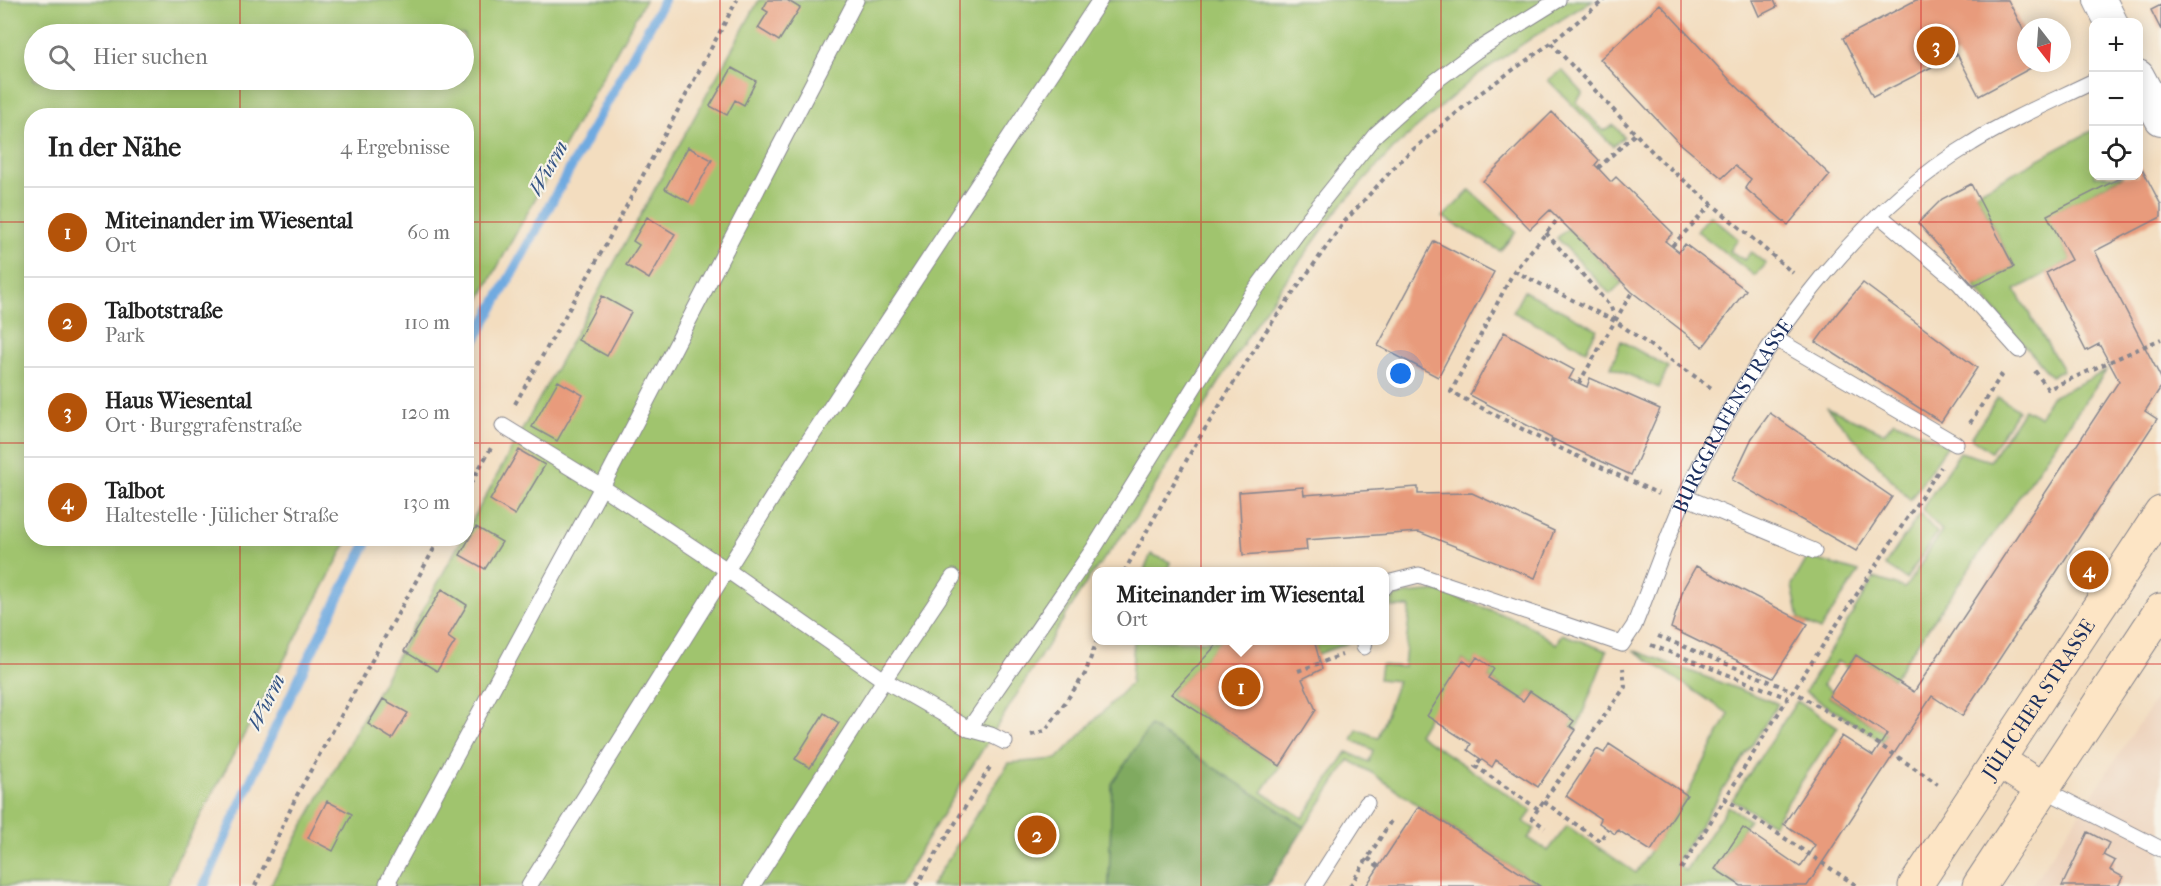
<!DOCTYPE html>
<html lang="de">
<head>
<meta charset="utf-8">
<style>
	:root { --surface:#fff; --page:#f6f6f6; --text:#222; --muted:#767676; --line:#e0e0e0; --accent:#b45309 }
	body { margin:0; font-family:"IM FELL French Canon",serif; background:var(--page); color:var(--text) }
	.controls { position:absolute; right:18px; top:18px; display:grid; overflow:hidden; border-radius:12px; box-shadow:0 3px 15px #0003 }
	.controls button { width:54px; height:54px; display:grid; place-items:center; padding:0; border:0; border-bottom:2px solid var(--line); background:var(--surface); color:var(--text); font:30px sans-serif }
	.compass { position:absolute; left:2017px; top:18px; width:54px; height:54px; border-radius:50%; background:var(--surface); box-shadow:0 3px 15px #0003; rotate:163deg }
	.you { position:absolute; left:1401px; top:374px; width:21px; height:21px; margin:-15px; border:4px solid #fff; border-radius:50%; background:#1a73e8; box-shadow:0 0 0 9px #1a73e833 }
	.badge { display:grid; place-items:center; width:39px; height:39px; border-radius:50%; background:var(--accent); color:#fff; font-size:20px; font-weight:700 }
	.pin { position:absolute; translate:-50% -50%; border:3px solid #fff; box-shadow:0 2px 6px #0006 }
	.popup { position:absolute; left:1092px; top:567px; width:297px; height:78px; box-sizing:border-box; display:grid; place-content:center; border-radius:12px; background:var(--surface); filter:drop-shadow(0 2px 4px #0005); font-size:20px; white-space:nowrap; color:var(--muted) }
	.popup b { font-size:22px; color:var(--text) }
	.popup::after { content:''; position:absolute; left:50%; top:100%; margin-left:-12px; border:12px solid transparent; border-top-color:var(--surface) }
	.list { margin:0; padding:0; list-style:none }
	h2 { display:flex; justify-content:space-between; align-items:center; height:78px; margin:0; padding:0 24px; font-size:26px }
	h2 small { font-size:20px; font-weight:400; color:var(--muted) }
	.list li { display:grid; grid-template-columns:39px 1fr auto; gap:18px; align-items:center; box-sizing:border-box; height:90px; padding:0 24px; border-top:2px solid var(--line) }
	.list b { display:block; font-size:22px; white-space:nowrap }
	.list p { margin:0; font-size:20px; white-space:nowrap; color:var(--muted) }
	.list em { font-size:20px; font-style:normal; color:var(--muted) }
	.icon { flex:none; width:33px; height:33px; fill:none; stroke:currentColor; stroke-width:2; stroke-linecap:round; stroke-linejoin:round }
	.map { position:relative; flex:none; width:2161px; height:886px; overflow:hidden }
	.search { position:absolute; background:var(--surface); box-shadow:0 3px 15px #0003; left:24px; top:24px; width:450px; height:66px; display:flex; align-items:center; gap:15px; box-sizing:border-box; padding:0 21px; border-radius:33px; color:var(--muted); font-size:22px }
	.panel { position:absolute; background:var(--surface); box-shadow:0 3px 15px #0003; left:24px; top:108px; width:450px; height:438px; border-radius:24px }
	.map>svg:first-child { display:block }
</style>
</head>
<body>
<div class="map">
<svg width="2161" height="886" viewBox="0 0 2161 886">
	<rect width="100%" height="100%" fill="#f7f3e8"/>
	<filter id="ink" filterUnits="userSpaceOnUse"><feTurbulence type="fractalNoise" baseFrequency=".0167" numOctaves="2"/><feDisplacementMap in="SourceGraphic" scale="12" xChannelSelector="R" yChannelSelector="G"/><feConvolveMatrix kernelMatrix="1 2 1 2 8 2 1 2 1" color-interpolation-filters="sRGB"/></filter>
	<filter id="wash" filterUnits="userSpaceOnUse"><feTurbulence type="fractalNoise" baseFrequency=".008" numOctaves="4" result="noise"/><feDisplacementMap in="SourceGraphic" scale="24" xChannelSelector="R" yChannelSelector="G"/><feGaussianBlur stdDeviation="1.35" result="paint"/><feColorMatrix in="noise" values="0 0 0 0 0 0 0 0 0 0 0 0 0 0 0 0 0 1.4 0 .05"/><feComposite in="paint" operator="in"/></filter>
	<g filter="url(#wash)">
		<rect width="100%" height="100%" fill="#f3ddbf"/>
		<path fill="#edd2bb" d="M2161 691V886H2031Z"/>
		<path fill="#a0c46e" stroke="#5e7a66" stroke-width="1.5" fill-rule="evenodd" d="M0 0H645L467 322 466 116H32V538L349 539 177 860 166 886H0ZM34 34H464V80H34Z
			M759 0H1593L1536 35 1476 76 1394 148 1337 210 1261 315 1134 520 1089 578 898 886H270L462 539 466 538 467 530Z
			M1562 70 1583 93 1576 102 1604 131 1614 125 1624 137 1613 146 1548 80Z
			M2093 130 2094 176H2124L2048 215 2071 260 2015 290 2063 370 2051 376 1974 286 2014 267 1976 193Z
			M1470 190 1516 232 1500 251 1443 217Z
			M1710 215 1738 239 1730 251 1744 260 1751 252 1766 264 1755 276 1697 231Z
			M1568 228 1622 283 1610 294 1557 238Z
			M1524 291 1597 329 1586 350 1513 312Z
			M1621 341 1668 367 1659 388 1611 367Z
			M2106 371 1893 679 1856 655 1847 668 1837 661 1823 685 1832 691 1829 697 1887 734 1882 741 1805 692 1874 578 1905 588 1942 531 1922 509 1960 452 1990 461 2024 409 2039 417 2051 397Z
			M1998 397 2018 410 1991 452 1971 438Z
			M1826 407 1884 433 1894 421 1948 445 1910 500Z
			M1920 514 1937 533 1906 579 1885 565Z
			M1151 554 1170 562 1169 571H1144Z
			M1808 557 1859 572 1820 630 1799 619 1792 585Z
			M1439 591 1523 622 1556 644 1562 634 1607 651 1576 730 1570 726 1574 720 1530 691 1523 701 1488 678 1494 669 1477 658 1471 666 1463 660 1418 734 1532 811 1524 822 1535 829 1528 838 1548 851 1567 826 1636 873 1687 795 1729 714 1633 650 1778 704 1676 863 1685 871 1728 806 1749 820 1715 869 1741 886H1540L1419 806 1372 773 1349 760 1305 827 1150 727 1112 784 1109 886H931L1009 763 1057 759 1131 683 1134 641H1221L1171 694 1280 766 1262 792 1303 818 1347 752 1369 762 1373 750 1352 740 1357 729 1378 738 1398 681 1379 679 1381 665 1404 667 1410 607H1392V599C1403 592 1425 593 1439 591Z
			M1314 641H1348V643L1318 654Z
			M1797 701 1838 727 1773 824 1732 800Z"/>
		<path fill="#80aa61" stroke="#4e6c60" stroke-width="1.5" d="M1150 726 1305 827 1267 886H1109L1112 784Z"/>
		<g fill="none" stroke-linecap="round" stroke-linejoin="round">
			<path stroke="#6faae0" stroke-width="10" d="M466 356 664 0
				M204 886C255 768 310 652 369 538"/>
		</g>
		<g id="blocks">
			<path fill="#e89b7b" d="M768 0H787L800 8 779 41 758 28 768 12 763 9Z
				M1752 0H1774L1777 7 1759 16Z
				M1916 0H2008L2026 35V63H2040L1979 96 1957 54 1873 97 1843 38Z
				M1660 4 1730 80 1830 175 1788 225 1745 188 1751 179 1735 166 1722 178 1675 139 1600 59Z
				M2161 5V30L2151 10Z
				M732 68 756 81 744 105 735 100 727 115 710 106Z
				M1552 112 1599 160 1595 165 1598 168 1611 182 1616 177 1673 233 1665 241 1679 252 1685 244 1746 290 1703 347 1632 292 1550 210 1530 229 1483 181Z
				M688 147 712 160 689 202 665 189Z
				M2141 167 2161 205V217L2095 251 2161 378V387L2145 411 2157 419 1962 716 1932 696 1807 886H1741L1715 869 1743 828 1800 867 1815 845 1784 824 1842 736 1873 756 1887 734 1829 696 1856 655 1914 692 2119 381 2099 344 2086 351 2046 273 2071 260 2047 215 2124 176H2138V168Z
				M1971 184 2014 267 1974 286 1918 223 1942 199Z
				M647 217 675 234 649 279 626 265 639 245 633 241Z
				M1434 241 1494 272 1438 377 1378 346Z
				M1863 283 1977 368 1941 422 1816 342 1838 312Z
				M602 296 631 312 607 356 578 340Z
				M1504 332 1574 370 1569 379 1587 387 1590 378 1660 409 1631 475 1553 439 1470 395Z
				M558 381 583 395 557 441 532 427Z
				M1770 413 1892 497 1856 551 1732 480 1752 438Z
				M519 450 545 465 515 515 490 500Z
				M1303 487 1304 495 1418 487V494L1472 493 1554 531 1535 578 1419 532 1306 540 1307 550 1243 555 1239 492Z
				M476 527 502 542 485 569 460 555Z
				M1696 566 1808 624 1773 678 1671 628 1684 587Z
				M442 589 467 605 448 637 455 642 437 671 404 651Z
				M1221 640H1314L1322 669 1302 679 1316 710 1280 766 1171 694Z
				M1477 657 1494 669 1488 678 1523 701 1530 691 1574 721 1570 726 1576 730 1538 787 1496 760 1492 767 1468 750 1471 744 1427 716 1463 660 1471 666Z
				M383 699 408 713 392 739 368 724Z
				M824 713 839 723 810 768 795 759Z
				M1609 744 1687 795 1651 851 1618 830 1615 834 1599 823 1601 819 1566 796 1597 749 1604 753Z
				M327 801 352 814 333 851 308 838Z
				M1419 806 1502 861 1540 886H1366Z
				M2088 832 2109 843 2103 855 2115 861 2110 870 2123 877 2118 886H2062Z"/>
		</g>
	</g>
	<g filter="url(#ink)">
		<use href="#blocks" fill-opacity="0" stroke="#87868e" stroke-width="1.5"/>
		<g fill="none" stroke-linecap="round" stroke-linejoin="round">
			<defs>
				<g id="service">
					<path d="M1879 215 1959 283 2019 350"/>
					<path d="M1776 339 1956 444"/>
					<path d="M503 426 602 487 727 570 884 680 969 729 991 735 1005 742"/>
					<path d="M1685 497 1814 551"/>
					<path id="s1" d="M1385 587 1387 583 1419 575 1622 644 1634 626C1651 584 1666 540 1684 499 1742 370 1849 216 1972 143 2010 119 2053 101 2094 81"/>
					<path d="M1364 647 1365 640"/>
					<path d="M969 729 1094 548 1250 297 1301 228 1376 134 1433 83 1476 51 1558 0"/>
					<path d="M2043 789 2161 849"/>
					<path d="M391 886 387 883 602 487 856 0"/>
					<path d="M529 886 792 466 1100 0"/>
					<path d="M752 886 884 680 953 577"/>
					<path d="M1314 886 1367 803"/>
				</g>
				<path id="minor" d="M2100 0 2111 22
					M2138 76 2161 119"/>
				<g id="secondary">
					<path d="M1997 760 2043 789"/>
					<path id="s2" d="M1915 886 2161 513"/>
					<path d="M1979 886 2161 610"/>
				</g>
			</defs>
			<use href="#service" stroke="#87868e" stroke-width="17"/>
			<use href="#minor" stroke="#87868e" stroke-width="34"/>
			<use href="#secondary" stroke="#87868e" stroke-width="35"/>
			<path stroke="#87868e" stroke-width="4" stroke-dasharray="4.5 4.5" stroke-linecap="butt" d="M1551 43 1660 160 1793 273
				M1598 168 1635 134
				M1546 233 1611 307 1615 320
				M1672 246 1711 205
				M1514 271 1615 321 1713 389
				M2035 371 2048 389 2161 339
				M1579 383 1632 292
				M515 404 605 246 737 0
				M1970 423 2004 371
				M1553 439 1551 444 1451 392 1514 271 1558 219
				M1551 444 1659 494
				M466 491 491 448
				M1124 572 1195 445 1266 331 1345 221 1402 159 1479 94 1551 43 1604 0
				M1658 636 1793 691 1856 729 1938 784
				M1651 645 1788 698
				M1298 671 1342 655
				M1031 735 1045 731 1085 674 1097 640
				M1481 759 1475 766 1538 809 1625 687 1623 668
				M1724 798 1857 886
				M1544 802 1600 841 1608 829
				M1538 809 1532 818 1545 828
				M1368 858 1379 867
				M1681 869 1788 698 1941 467
				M255 886 297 795 440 538
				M916 886 992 764
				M1350 886 1391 821"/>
			<use href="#service" stroke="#fff" stroke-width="15"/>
			<use href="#minor" stroke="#fff" stroke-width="32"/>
			<use href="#secondary" stroke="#fde5c5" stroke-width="33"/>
		</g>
	</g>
	<path fill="none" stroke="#d62828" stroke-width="1.5" stroke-opacity="0.55" d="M240 0V34M480 0V886M720 0V886M960 0V886M1201 0V886M1441 0V886M1681 0V886M1921 0V886M240 80V116M0 222H32M466 222H2161M0 443H32M466 443H2161M240 538V886M0 664H2161"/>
	<g text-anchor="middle" stroke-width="4.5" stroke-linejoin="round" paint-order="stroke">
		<g font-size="20" fill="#1b2f5e" stroke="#f7f3e8">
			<text dy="7" stroke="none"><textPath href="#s1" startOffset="506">BURGGRAFENSTRASSE</textPath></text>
			<text dy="7" stroke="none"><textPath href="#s2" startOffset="224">JÜLICHER STRASSE</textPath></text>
		</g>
		<g font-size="21" font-style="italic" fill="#345485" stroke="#f7f3e8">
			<text transform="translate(548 168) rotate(-61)" y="7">Wurm</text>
			<text transform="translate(266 702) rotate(-64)" y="7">Wurm</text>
		</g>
	</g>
</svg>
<div class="controls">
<button>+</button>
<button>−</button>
<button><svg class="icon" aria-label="locate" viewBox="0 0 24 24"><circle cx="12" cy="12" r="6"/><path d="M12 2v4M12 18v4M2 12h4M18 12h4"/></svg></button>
</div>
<svg class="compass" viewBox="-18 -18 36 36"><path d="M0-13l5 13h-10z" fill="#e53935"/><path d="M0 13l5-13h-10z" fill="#767676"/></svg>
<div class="you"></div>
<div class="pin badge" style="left:1241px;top:687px">1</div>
<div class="popup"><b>Miteinander im Wiesental</b>Ort</div>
<div class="pin badge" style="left:1037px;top:835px">2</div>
<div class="pin badge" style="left:1936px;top:46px">3</div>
<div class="pin badge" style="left:2089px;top:570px">4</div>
<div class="search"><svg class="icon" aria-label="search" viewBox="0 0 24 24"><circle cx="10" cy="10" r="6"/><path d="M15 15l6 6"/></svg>Hier suchen</div>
<section class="panel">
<h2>In der Nähe<small>4 Ergebnisse</small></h2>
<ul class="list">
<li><span class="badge">1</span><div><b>Miteinander im Wiesental</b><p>Ort</p></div><em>60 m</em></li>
<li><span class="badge">2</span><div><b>Talbotstraße</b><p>Park</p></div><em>110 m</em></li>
<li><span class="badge">3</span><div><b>Haus Wiesental</b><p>Ort · Burggrafenstraße</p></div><em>120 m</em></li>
<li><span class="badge">4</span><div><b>Talbot</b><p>Haltestelle · Jülicher Straße</p></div><em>130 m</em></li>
</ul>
</section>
</div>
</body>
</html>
